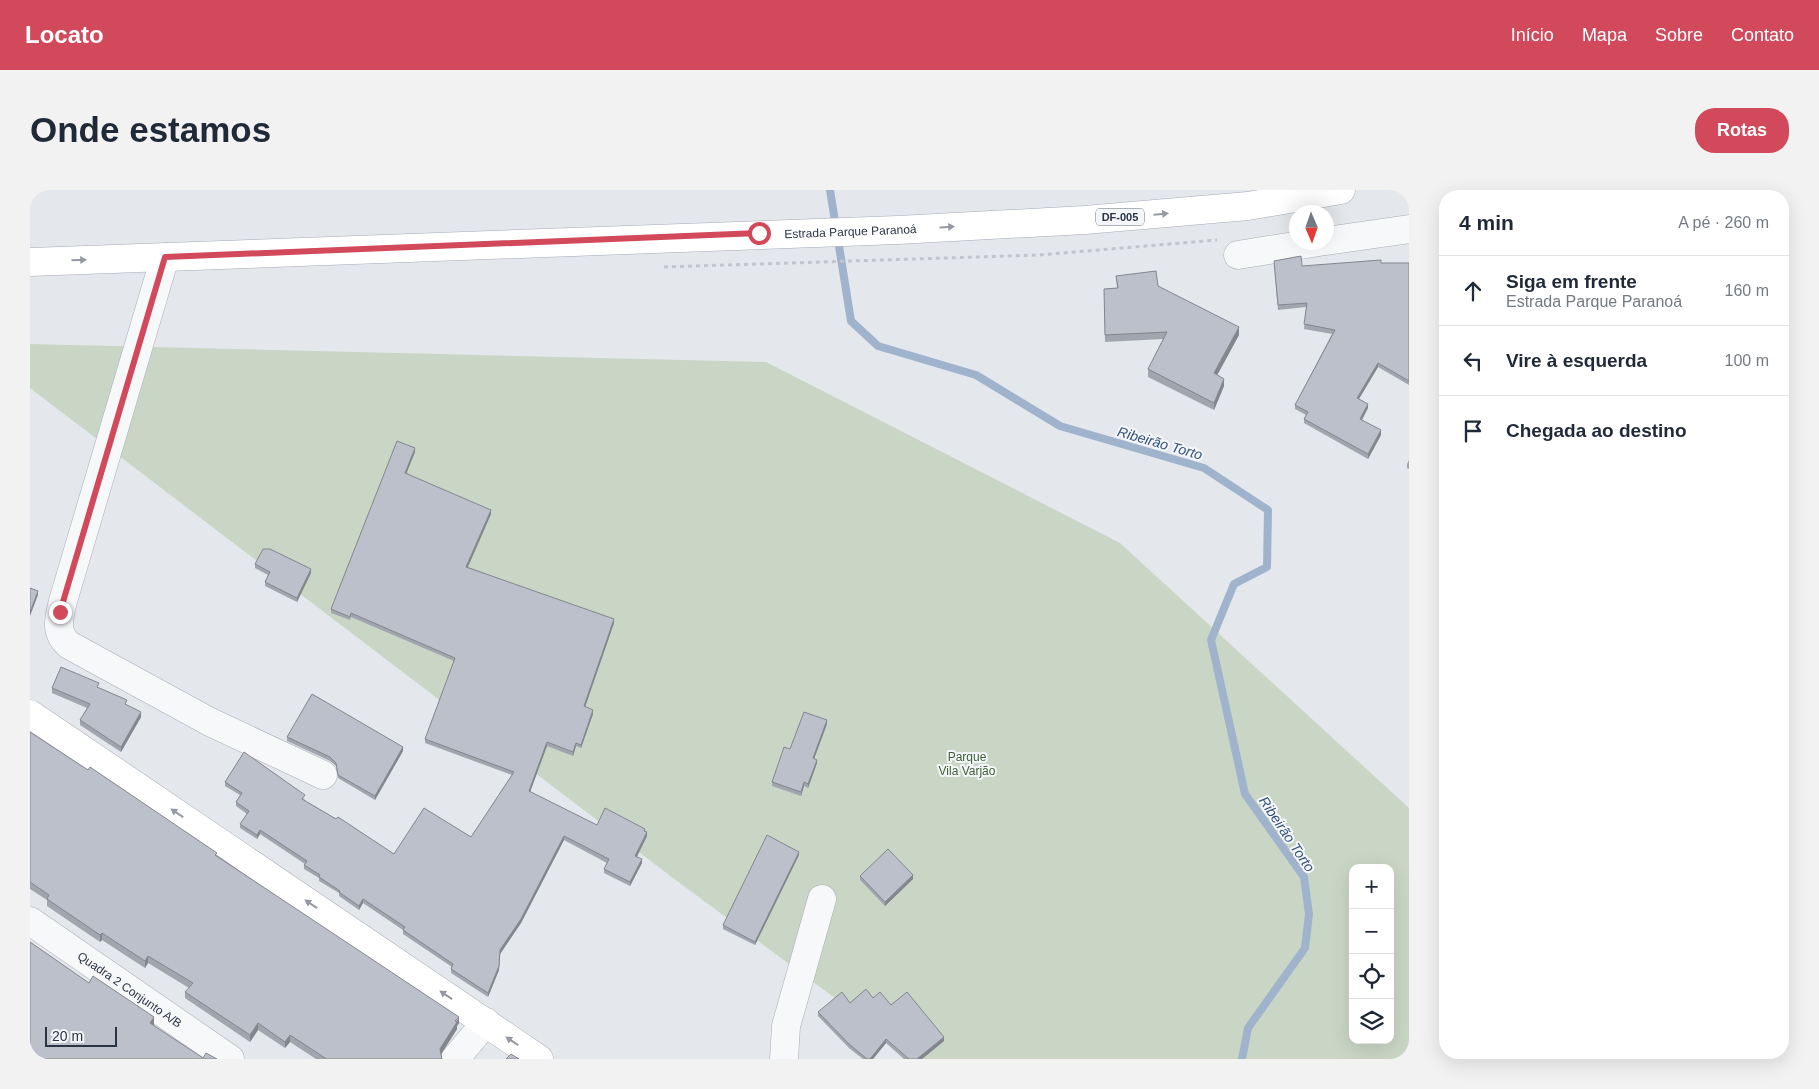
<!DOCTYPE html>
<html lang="pt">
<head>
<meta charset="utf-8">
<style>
	:root { --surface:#fff; --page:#f2f2f3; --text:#1f2937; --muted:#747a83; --line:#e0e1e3; --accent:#d1495b }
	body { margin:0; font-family:Arial,sans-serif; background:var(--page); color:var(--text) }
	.controls { position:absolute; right:15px; bottom:15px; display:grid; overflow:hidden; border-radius:10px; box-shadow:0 5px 20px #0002 }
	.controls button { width:45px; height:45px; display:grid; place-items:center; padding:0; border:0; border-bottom:1px solid var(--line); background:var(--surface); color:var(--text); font:25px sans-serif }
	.compass { position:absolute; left:1259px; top:15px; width:45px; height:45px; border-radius:50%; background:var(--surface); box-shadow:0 5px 20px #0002; rotate:178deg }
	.scale { position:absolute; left:15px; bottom:12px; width:72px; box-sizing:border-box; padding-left:5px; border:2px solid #2b3445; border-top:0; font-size:14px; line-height:18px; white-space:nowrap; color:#2b3445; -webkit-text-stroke:4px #f4f6f9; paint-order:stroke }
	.stop { position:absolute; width:15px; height:15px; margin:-11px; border:4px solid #d1495b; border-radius:50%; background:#fff }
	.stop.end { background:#d1495b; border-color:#fff; box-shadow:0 1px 5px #0008 }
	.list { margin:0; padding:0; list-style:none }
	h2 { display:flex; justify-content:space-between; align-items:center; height:65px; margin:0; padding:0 20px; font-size:21px }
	h2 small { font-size:16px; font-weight:400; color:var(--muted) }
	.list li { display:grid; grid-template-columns:32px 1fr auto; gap:15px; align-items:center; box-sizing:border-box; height:70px; padding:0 20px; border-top:1px solid var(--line) }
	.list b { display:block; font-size:19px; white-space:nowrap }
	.list p { margin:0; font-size:16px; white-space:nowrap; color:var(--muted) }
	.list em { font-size:16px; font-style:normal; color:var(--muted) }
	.icon { flex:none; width:28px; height:28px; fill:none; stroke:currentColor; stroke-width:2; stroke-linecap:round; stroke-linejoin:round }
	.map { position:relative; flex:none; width:1379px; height:869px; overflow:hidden; border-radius:20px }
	header { display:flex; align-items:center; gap:30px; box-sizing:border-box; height:70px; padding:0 25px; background:var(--accent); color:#fff }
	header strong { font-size:24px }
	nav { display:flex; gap:28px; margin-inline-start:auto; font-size:18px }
	.intro { display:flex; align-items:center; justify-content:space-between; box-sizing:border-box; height:120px; padding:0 30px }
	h1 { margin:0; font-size:35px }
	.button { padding:12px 22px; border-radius:20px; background:var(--accent); color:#fff; font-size:18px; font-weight:700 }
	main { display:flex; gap:30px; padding:0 30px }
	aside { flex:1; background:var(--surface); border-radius:20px; box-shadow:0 5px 20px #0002 }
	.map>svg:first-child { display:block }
</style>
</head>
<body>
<header>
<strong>Locato</strong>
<nav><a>Início</a><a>Mapa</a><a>Sobre</a><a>Contato</a></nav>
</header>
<div class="intro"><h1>Onde estamos</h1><a class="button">Rotas</a></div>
<main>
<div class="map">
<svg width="1379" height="869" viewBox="0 0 1379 869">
	<rect width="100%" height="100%" fill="#e4e7ec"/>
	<path fill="#c9d6c5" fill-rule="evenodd" d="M0 154 736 172 1090 353 1379 618V869H887L643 688 0 198ZM1323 678H1360V850H1323Z"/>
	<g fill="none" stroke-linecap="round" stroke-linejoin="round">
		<path stroke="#9fb4cc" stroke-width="8" d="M800 0 821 131 848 156 946 185 1030 236 1174 278 1238 320 1237 377 1204 394 1181 450 1215 604 1274 687 1279 724 1275 758 1218 838 1212 869"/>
		<defs>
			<g id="street">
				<path d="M1296 51 1379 39"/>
				<path d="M1208 65 1289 52"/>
				<path d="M135 67 33 411C29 428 24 442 39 455L180 532 293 585"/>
				<path id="s1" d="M0 731 200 869"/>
				<path d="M425 869 456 832"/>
				<path d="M754 869 756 836 792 709"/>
			</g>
			<path id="secondary" d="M0 524 509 869"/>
			<g id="primary">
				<path id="s2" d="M0 72 868 40 1055 30 1218 16 1311 0"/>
			</g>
		</defs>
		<use href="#street" stroke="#a9aeb7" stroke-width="29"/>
		<use href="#secondary" stroke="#a9aeb7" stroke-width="29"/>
		<use href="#primary" stroke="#a3abb8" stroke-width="29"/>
		<path stroke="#c2c5cb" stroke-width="3" stroke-dasharray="4 4" stroke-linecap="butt" d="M634 77 1009 65 1187 50"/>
		<use href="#street" stroke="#f7f8fa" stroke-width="28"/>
		<use href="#secondary" stroke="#fff" stroke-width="28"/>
		<use href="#primary" stroke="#fff" stroke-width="28"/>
	</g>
	<path fill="#a1a5ae" d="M1351 73H1379V195L1348 177 1329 209 1338 218 1332 230 1351 245 1338 269 1274 233V229L1276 225 1265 219V215L1302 144 1274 139 1276 117 1248 120 1244 75 1272 76Z
		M1086 86 1128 96 1209 145 1187 185 1194 196 1184 220 1118 187V179L1133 149 1075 152 1074 99 1087 98Z
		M385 262 376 283 461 324 438 377 584 433 555 517 563 524 551 558 546 556 543 566 517 556 500 602 567 635 615 641 617 646 607 667 612 673 600 696 574 683V679L577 673 534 650 491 733 470 764 469 780 458 807 421 783V779L422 777 373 744V740L333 713 329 720 309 706V703L289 691V688L274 679V675L275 674 230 644 227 649 210 638V634L217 624 206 616V612L210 605 195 596V592L275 609 274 610 364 664 441 647 482 585 395 553V549L424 471 321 427 320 430 301 423V419Z
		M1379 270V279L1377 278V274Z
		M225 374 281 383 267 412 235 396V392L238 385 225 378Z
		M22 498H69L97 515 111 527 91 562 50 535V530L57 518 22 503Z
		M797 534 784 568 787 573 778 598 774 596 771 606 742 596V592L760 559Z
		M0 542 187 665 429 833 427 836V839L411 864 412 869H286L260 852 255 858 228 840 220 852 155 808V802L159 798 118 773 115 778 72 750 70 752 17 716V710L0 699Z
		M257 547 373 561 345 610 308 588 306 576 300 571 257 551Z
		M769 665 725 755 693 739V735Z
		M830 686 883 689 855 716 830 690Z
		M843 808 861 815 914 851 892 869H874L856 853 843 869H833L819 858 788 826V822Z"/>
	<path fill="#83868d" d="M1209 137V145L1184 191V183Z
		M1348 173V177L1327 212V208Z
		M1194 189V196L1184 220V213Z
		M1338 214V218L1330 233V229Z
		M1351 240V245L1338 269V264Z
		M385 258V262L375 287V283Z
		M461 320V324L436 381V377Z
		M281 379V383L267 412V408Z
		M8 401V405L0 426V422Z
		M584 429V433L554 520V516Z
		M563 520V524L551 558V555Z
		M111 522V527L91 562V557Z
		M797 530V534L783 572V568Z
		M517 552V556L499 605V601Z
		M546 553V556L543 566V562Z
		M373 557V561L345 610V606Z
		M787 570V573L778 598V594Z
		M774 592V596L771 606V602Z
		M230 640V644L227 649V645Z
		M617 642V646L605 670V666Z
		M534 646V650L491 733 470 764 469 780 458 807V803L470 760Z
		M769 662V665L725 755V752Z
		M612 669V673L600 696V692Z
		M883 685V689L855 716V712Z
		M333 709V713L329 720V716Z
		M72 743V750L70 752V745Z
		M118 766V773L115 778V771Z
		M124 827V836L120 833Z
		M429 827V833L427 836V839L410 866V859Z
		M228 833V840L220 852V845Z
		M260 845V852L255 858V852Z
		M914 847V851L892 869H887Z
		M856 849V853L843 869H840Z"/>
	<path fill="#bbc0ca" stroke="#83868d" d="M1271 66 1272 76 1351 70V73H1379V191L1348 173 1327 208 1338 214 1330 229 1351 240 1338 264 1274 229 1278 222 1265 215 1305 140 1274 134 1277 113 1248 115 1244 71Z
		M1126 81 1128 96 1209 137 1184 183 1194 189 1184 213 1118 179 1137 142 1075 145 1074 99 1088 98 1086 86Z
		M367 251 385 258 375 283 461 320 436 377 584 429 554 516 563 520 551 555 546 553 543 562 517 552 499 601 567 635 575 618 615 639 614 641 617 642 605 666 612 669 600 692 574 679 579 669 534 646 491 729 470 760 469 776 458 803 421 779 423 774 373 740 375 737 333 709 329 716 309 702 310 701 289 687 290 685 274 675 277 671 230 640 227 645 210 634 219 621 206 612 212 603 195 592 214 562 275 605 272 609 306 629 308 627 364 664 394 618 441 647 484 582 395 549 425 468 321 423 320 427 301 419Z
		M233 359H240L281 379 267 408 235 392 240 382 225 374Z
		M0 398 8 401 0 422Z
		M31 477 69 493 67 497 97 510 95 514 111 522 91 557 50 530 60 514 22 498Z
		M282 504 373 557 345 606 308 585 306 573 300 567 257 547Z
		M774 522 797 530 783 568 787 570 778 594 774 592 771 602 742 592 754 557 760 559Z
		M0 542 58 580 60 577 187 663 185 665 429 827 425 831 427 832 410 859 412 869H295V868L260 845 255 852 228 833 220 845 155 802 163 793 118 766 115 771 72 743 70 745 17 709 19 705 0 692Z
		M737 645 769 662 725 752 693 735Z
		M858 659 883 685 855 712 830 686Z
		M0 752 59 793 63 786 124 827 120 833 173 868 176 863 187 869H0Z
		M836 799 843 808 850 802 861 815 877 802 914 847 887 869H879L856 849 840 869H837L819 854 788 822 812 802 820 813Z
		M481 864 489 869H476Z"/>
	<defs><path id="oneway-solid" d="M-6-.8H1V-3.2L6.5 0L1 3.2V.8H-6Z" transform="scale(1.25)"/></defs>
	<g fill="#959aa2">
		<use href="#oneway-solid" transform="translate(1131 24) rotate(-5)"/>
		<use href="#oneway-solid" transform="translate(917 37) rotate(-3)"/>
		<use href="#oneway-solid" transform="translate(49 70) rotate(-2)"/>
		<use href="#oneway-solid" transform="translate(147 623) rotate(-146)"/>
		<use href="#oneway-solid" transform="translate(281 714) rotate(-146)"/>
		<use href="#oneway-solid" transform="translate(416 805) rotate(-146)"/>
		<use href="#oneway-solid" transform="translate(482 851) rotate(-146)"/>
	</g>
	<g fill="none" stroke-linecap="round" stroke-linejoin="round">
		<path stroke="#d1495b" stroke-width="6" d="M30 422 135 67 729 43"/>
	</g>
	<g text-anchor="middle" stroke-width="4" stroke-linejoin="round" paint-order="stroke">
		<rect fill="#f4f6f9" stroke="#676e7b" stroke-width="1" x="1066" y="18.5" width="48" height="17" rx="4"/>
		<g font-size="11" font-weight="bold" fill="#2b3445">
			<text x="1090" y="31">DF-005</text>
		</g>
		<g font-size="12" fill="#2b3445" stroke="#f4f6f9">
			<text dy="4" stroke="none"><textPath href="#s2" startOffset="821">Estrada Parque Paranoá</textPath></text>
			<text dy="4" stroke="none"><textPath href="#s1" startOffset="121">Quadra 2 Conjunto A/B</textPath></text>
		</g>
		<g font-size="12" fill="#3f6138" stroke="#f4f6f9">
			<text x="937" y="571">Parque<tspan x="937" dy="14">Vila Varjão</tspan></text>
		</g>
		<g font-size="14" font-style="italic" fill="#34527a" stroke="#f4f6f9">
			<text transform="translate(1130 253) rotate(16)" y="5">Ribeirão Torto</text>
			<text transform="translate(1257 644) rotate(56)" y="5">Ribeirão Torto</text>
		</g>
	</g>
</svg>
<div class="controls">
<button>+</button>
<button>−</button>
<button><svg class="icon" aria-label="locate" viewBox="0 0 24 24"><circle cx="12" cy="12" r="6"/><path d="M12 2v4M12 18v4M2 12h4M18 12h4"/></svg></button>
<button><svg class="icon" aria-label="layers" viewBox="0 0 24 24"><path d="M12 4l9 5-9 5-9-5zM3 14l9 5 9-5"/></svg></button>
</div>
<svg class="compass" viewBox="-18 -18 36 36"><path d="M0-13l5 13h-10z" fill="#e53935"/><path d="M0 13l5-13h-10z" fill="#747a83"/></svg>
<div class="scale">20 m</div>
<div class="stop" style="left:729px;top:43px"></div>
<div class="stop end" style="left:30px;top:422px"></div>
</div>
<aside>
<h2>4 min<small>A pé · 260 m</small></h2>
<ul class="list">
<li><svg class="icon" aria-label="ahead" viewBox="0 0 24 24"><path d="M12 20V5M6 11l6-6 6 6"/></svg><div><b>Siga em frente</b><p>Estrada Parque Paranoá</p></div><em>160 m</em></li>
<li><svg class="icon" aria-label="left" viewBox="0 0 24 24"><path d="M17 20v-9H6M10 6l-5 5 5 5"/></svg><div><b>Vire à esquerda</b></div><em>100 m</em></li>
<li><svg class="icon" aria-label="arrive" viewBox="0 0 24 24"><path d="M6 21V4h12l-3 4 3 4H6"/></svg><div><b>Chegada ao destino</b></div></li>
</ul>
</aside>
</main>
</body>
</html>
